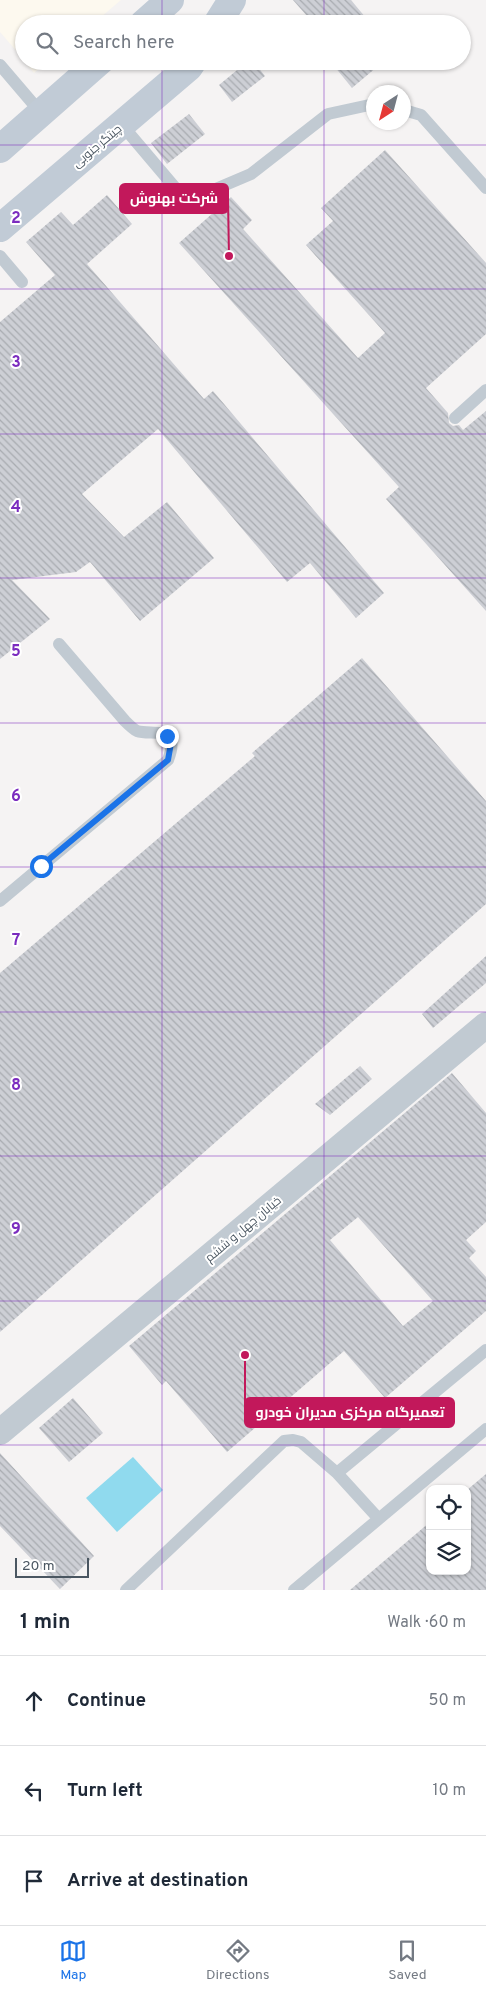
<!DOCTYPE html>
<html lang="en">
<head>
<meta charset="utf-8">
<style>
	:root { --surface:#fff; --page:#f2f2f3; --text:#1f2937; --muted:#747a83; --line:#e0e1e3; --accent:#1a73e8 }
	body { margin:0; font-family:Overpass,Cairo,sans-serif; background:var(--page); color:var(--text) }
	.controls { position:absolute; right:15px; bottom:15px; display:grid; overflow:hidden; border-radius:10px; box-shadow:0 1px 4px #0004 }
	.controls button { width:45px; height:45px; display:grid; place-items:center; padding:0; border:0; border-bottom:1px solid var(--line); background:var(--surface); color:var(--text); font:25px sans-serif }
	.compass { position:absolute; left:366px; top:85px; width:45px; height:45px; border-radius:50%; background:var(--surface); box-shadow:0 1px 4px #0004; rotate:216deg }
	.scale { position:absolute; left:15px; bottom:12px; width:74px; box-sizing:border-box; padding-left:5px; border:2px solid #4a5661; border-top:0; font-size:14px; line-height:18px; white-space:nowrap; color:#4a5661; -webkit-text-stroke:4px #fff; paint-order:stroke }
	.stop { position:absolute; width:15px; height:15px; margin:-11px; border:4px solid #1a73e8; border-radius:50%; background:#fff }
	.stop.end { background:#1a73e8; border-color:#fff; box-shadow:0 1px 5px #0008 }
	.list { margin:0; padding:0; list-style:none }
	h2 { display:flex; justify-content:space-between; align-items:center; height:65px; margin:0; padding:0 20px; font-size:21px }
	h2 small { font-size:16px; font-weight:400; color:var(--muted) }
	.list li { display:grid; grid-template-columns:32px 1fr auto; gap:15px; align-items:center; box-sizing:border-box; height:90px; padding:0 20px; border-top:1px solid var(--line) }
	.list b { display:block; font-size:19px; white-space:nowrap }
	.list em { font-size:16px; font-style:normal; color:var(--muted) }
	.icon { flex:none; width:28px; height:28px; fill:none; stroke:currentColor; stroke-width:2; stroke-linecap:round; stroke-linejoin:round }
	.map { position:relative; flex:none; width:486px; height:1590px; overflow:hidden }
	.search { position:absolute; background:var(--surface); box-shadow:0 1px 4px #0004; left:15px; right:15px; top:15px; height:55px; display:flex; align-items:center; gap:12px; box-sizing:border-box; padding:0 18px; border-radius:28px; color:var(--muted); font-size:19px }
	.sheet { height:335px; background:var(--surface) }
	nav { display:flex; justify-content:space-around; align-items:center; box-sizing:border-box; height:70px; border-top:1px solid var(--line); background:var(--surface); font-size:14px; color:var(--muted) }
	nav a { display:grid; justify-items:center; gap:2px }
	nav .on { color:var(--accent) }
	.map>svg:first-child { display:block }
</style>
</head>
<body>
<div class="map">
<svg width="486" height="1590" viewBox="0 0 486 1590">
	<defs>
		<pattern id="building-back-hatch" width="6" height="6" patternUnits="userSpaceOnUse" patternTransform="scale(1.25)"><rect width="6" height="6" fill="#cdcfd5"/><path d="M-1 5l2 2M0 0l6 6M5-1l2 2" fill="none" stroke="#a8abb0"/></pattern>
	</defs>
	<rect width="100%" height="100%" fill="#f5f3f3"/>
	<path fill="#fdf9ef" d="M0 0H121L93 24H24V60L0 32Z
		M24 61H48L34 73Z"/>
	<path fill="#90daee" d="M133 1457 163 1490 117 1532 86 1498Z"/>
	<path fill="url(#building-back-hatch)" fill-rule="evenodd" d="M293 0H351L371 24H314Z
		M248 61H253L265 76 232 102 219 85Z
		M330 61H384L352 88Z
		M189 114 205 134 167 164 151 143Z
		M385 150 486 263V334L426 388 448 413 449 423 453 426 459 425 463 430 486 411V611L386 499 399 487 179 243 231 197 252 220 243 229 358 358 385 333 306 245 333 221 321 208Z
		M107 195 132 224 87 264 204 399 213 391 384 593 356 618 310 563 287 582 158 429 82 494 124 537 167 502 214 558 140 621 90 562 76 572 12 580 50 619 0 659V322L55 275 26 242 61 212 73 225Z
		M362 658 486 801V904L0 1332V973L255 756 252 753Z
		M486 956V983L433 1028 422 1014Z
		M360 1066 372 1079 330 1115 315 1104Z
		M452 1073 486 1113V1222L466 1240 476 1251 469 1258 486 1277V1311L385 1398 344 1351 227 1452 166 1381 162 1385 129 1346ZM358 1217 433 1301 403 1326 330 1240Z
		M73 1398 103 1433 69 1462 39 1428Z
		M0 1453 94 1556 60 1589 0 1526Z
		M486 1474V1590H350L430 1522V1571H467V1490Z"/>
	<g fill="none" stroke-linecap="round" stroke-linejoin="round">
		<path stroke="#c1cad2" stroke-width="12" d="M0 65 41 113
			M404 110 421 115 486 188
			M122 125 177 190 211 191 251 174 328 114 374 104
			M0 256 22 282
			M455 418 486 390
			M0 901 168 760C182 724 152 736 137 731 133 729 128 724 125 721L59 644
			M337 1473 486 1350
			M126 1590 284 1441 293 1440 301 1442 337 1473 378 1518
			M294 1590 486 1429"/>
		<path stroke="#c1cad2" stroke-width="26" d="M0 1432 486 1025"/>
		<path stroke="#c1cbd6" stroke-width="28" d="M143 24 170 0
			M217 24 232 0
			M0 149 100 61
			M0 228 189 67 193 61"/>
	</g>
	<g fill="none" stroke-linecap="round" stroke-linejoin="round">
		<path stroke="#1a73e8" stroke-width="6" d="M41 866 168 760 171 743 167 736"/>
	</g>
	<path fill="none" stroke="#7b2cbf" stroke-width="1" stroke-opacity="0.55" d="M162 0V24M324 0V24M162 61V1590M324 61V1590M0 145H486M0 289H486M0 434H486M0 578H486M0 723H486M0 867H486M0 1012H486M0 1156H486M0 1301H486M0 1445H486"/>
	<g text-anchor="middle" stroke-width="4" stroke-linejoin="round" paint-order="stroke">
		<g font-size="12" fill="#4a5661" stroke="#fff">
			<text transform="translate(97 146) rotate(-40)" y="4">چیتگر جنوبی</text>
			<text transform="translate(243 1229) rotate(-40)" y="4">خیابان چهل و ششم</text>
		</g>
	</g>
	<g font-size="16" text-anchor="middle" font-weight="bold" fill="#7b2cbf" stroke="#fff" stroke-width="4" stroke-linejoin="round" paint-order="stroke">
		<text x="16" y="223">2</text>
		<text x="16" y="367">3</text>
		<text x="16" y="512">4</text>
		<text x="16" y="656">5</text>
		<text x="16" y="801">6</text>
		<text x="16" y="945">7</text>
		<text x="16" y="1090">8</text>
		<text x="16" y="1234">9</text>
	</g>
	<path fill="none" stroke="#c2185b" stroke-width="2" d="M229 256L228 199M245 1355L245 1412"/>
	<g fill="#c2185b" stroke="#fff" stroke-width="2">
		<circle cx="229" cy="256" r="5"/>
		<circle cx="245" cy="1355" r="5"/>
	</g>
	<g fill="#c2185b" stroke="#c2185b" stroke-width="2">
		<rect x="120" y="184" width="108" height="29" rx="5"/>
		<rect x="245" y="1398" width="209" height="29" rx="5"/>
	</g>
	<g font-size="14" text-anchor="middle" font-weight="bold" fill="#fff">
		<text x="174" y="203">شرکت بهنوش</text>
		<text x="350" y="1417">تعمیرگاه مرکزی مدیران خودرو</text>
	</g>
</svg>
<div class="controls">
<button><svg class="icon" aria-label="locate" viewBox="0 0 24 24"><circle cx="12" cy="12" r="6"/><path d="M12 2v4M12 18v4M2 12h4M18 12h4"/></svg></button>
<button><svg class="icon" aria-label="layers" viewBox="0 0 24 24"><path d="M12 4l9 5-9 5-9-5zM3 14l9 5 9-5"/></svg></button>
</div>
<svg class="compass" viewBox="-18 -18 36 36"><path d="M0-13l5 13h-10z" fill="#e53935"/><path d="M0 13l5-13h-10z" fill="#747a83"/></svg>
<div class="scale">20 m</div>
<div class="stop" style="left:41px;top:866px"></div>
<div class="stop end" style="left:167px;top:736px"></div>
<div class="search"><svg class="icon" aria-label="search" viewBox="0 0 24 24"><circle cx="10" cy="10" r="6"/><path d="M15 15l6 6"/></svg>Search here</div>
</div>
<section class="sheet">
<h2>1 min<small>Walk · 60 m</small></h2>
<ul class="list">
<li><svg class="icon" aria-label="ahead" viewBox="0 0 24 24"><path d="M12 20V5M6 11l6-6 6 6"/></svg><div><b>Continue</b></div><em>50 m</em></li>
<li><svg class="icon" aria-label="left" viewBox="0 0 24 24"><path d="M17 20v-9H6M10 6l-5 5 5 5"/></svg><div><b>Turn left</b></div><em>10 m</em></li>
<li><svg class="icon" aria-label="arrive" viewBox="0 0 24 24"><path d="M6 21V4h12l-3 4 3 4H6"/></svg><div><b>Arrive at destination</b></div></li>
</ul>
</section>
<nav>
<a class="on"><svg class="icon" aria-label="map" viewBox="0 0 24 24"><path d="M3 6l6-2 6 2 6-2v14l-6 2-6-2-6 2zM9 4v14M15 6v14"/></svg>Map</a>
<a><svg class="icon" aria-label="directions" viewBox="0 0 24 24"><path d="M12 3l9 9-9 9-9-9zM9 14v-3h6M13 9l2 2-2 2"/></svg>Directions</a>
<a><svg class="icon" aria-label="saved" viewBox="0 0 24 24"><path d="M7 4h10v16l-5-4-5 4z"/></svg>Saved</a>
</nav>
</body>
</html>
